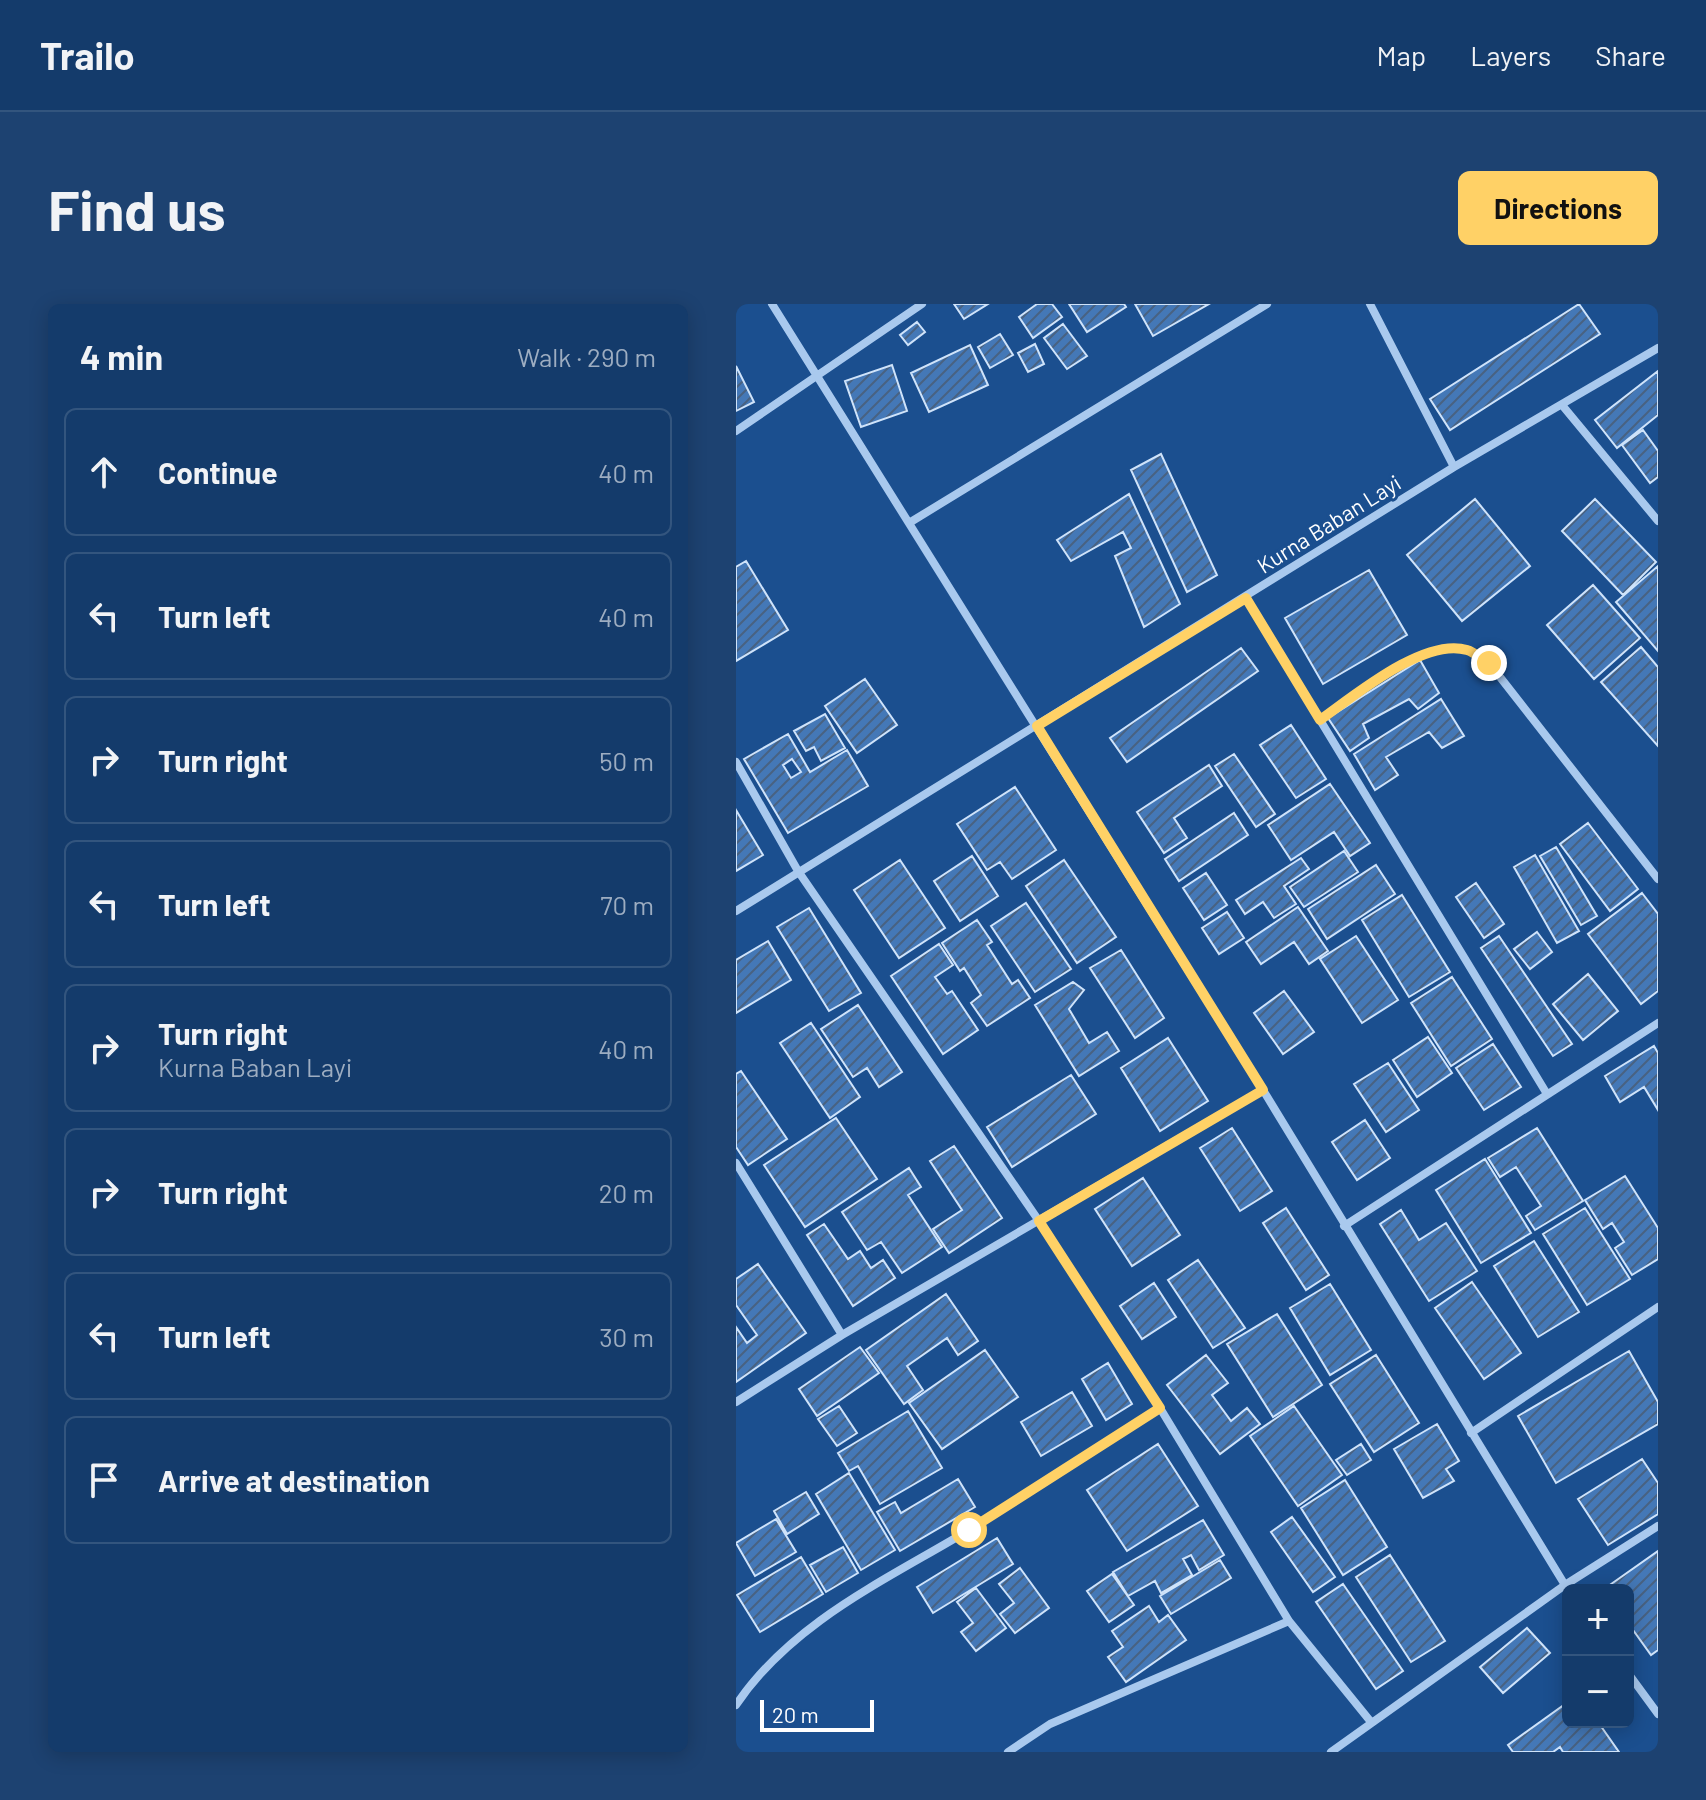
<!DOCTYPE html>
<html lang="en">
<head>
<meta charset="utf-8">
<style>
	:root { --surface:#143b6b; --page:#1d4271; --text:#f1f3f6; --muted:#9dadc1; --line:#33557e; --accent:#ffd166 }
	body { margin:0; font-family:Barlow,sans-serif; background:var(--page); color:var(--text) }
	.controls { position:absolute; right:24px; bottom:24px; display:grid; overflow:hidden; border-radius:12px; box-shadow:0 4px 20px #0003 }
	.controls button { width:72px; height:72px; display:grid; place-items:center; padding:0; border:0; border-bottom:2px solid var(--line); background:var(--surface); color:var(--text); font:40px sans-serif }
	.scale { position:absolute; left:24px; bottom:20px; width:114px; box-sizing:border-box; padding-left:8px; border:4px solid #fff; border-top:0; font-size:22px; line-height:28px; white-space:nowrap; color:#fff; -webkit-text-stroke:6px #1b4f8f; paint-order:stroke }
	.stop { position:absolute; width:24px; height:24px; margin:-18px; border:6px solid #ffd166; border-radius:50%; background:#fff }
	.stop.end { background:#ffd166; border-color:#fff; box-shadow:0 2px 8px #0008 }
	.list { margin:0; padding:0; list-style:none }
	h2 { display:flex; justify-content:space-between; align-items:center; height:104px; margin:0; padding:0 32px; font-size:34px }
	h2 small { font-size:26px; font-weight:400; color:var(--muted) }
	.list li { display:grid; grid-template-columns:52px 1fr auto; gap:24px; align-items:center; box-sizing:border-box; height:128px; margin:0 16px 16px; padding:0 16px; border:2px solid var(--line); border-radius:12px }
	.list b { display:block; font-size:30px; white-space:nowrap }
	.list p { margin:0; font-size:26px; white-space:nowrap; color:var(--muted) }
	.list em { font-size:26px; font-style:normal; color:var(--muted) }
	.icon { flex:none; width:44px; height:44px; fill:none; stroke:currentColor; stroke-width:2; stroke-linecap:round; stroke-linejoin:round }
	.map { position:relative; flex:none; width:922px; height:1448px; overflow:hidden; border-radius:12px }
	header { display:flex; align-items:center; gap:48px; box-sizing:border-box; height:112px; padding:0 40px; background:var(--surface); border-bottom:2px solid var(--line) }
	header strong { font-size:38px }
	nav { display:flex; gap:44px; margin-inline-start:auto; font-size:28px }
	.intro { display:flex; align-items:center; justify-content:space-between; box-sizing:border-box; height:192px; padding:0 48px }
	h1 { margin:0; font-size:56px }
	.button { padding:20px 36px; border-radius:12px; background:var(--accent); color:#111; font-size:28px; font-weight:700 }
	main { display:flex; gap:48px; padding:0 48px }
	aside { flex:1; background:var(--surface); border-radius:12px; box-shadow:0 4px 20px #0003 }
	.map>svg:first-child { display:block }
</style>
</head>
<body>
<header>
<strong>Trailo</strong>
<nav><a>Map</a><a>Layers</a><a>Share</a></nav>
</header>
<div class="intro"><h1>Find us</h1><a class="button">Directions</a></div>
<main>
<aside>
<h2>4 min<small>Walk · 290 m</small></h2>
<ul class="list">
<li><svg class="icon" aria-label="ahead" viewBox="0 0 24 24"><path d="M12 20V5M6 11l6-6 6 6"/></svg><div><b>Continue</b></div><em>40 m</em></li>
<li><svg class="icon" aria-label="left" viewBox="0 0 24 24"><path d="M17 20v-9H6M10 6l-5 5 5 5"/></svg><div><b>Turn left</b></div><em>40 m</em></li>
<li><svg class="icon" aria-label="right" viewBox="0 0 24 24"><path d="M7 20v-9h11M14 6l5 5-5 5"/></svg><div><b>Turn right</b></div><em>50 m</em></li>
<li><svg class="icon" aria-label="left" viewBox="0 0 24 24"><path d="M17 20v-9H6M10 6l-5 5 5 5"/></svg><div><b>Turn left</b></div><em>70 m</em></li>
<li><svg class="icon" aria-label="right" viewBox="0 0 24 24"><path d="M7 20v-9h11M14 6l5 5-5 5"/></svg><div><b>Turn right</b><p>Kurna Baban Layi</p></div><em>40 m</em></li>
<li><svg class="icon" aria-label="right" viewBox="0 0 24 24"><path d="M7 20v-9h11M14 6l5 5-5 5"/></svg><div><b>Turn right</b></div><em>20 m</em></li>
<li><svg class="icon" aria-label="left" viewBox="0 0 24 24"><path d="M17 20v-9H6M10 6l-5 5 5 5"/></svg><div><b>Turn left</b></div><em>30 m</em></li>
<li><svg class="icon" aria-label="arrive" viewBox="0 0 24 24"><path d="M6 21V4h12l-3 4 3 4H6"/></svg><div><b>Arrive at destination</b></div></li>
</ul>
</aside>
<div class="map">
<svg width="922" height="1448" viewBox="0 0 922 1448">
	<defs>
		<pattern id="building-hatch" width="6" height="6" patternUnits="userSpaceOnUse" patternTransform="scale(2)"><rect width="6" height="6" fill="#4478b7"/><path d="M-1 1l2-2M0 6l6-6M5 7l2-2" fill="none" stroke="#486282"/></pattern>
	</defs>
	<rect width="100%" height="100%" fill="#1b4f8f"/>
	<path fill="url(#building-hatch)" stroke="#cfe3fa" stroke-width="2" fill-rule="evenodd" d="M218 0H252L228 15Z
		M301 0H316L326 13 297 34 283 13Z
		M333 0H388L390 3 351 28Z
		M399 0H473L417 32Z
		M843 0 864 30 714 126 694 95Z
		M181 18 189 28 172 41 164 31Z
		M327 20 351 52 331 65 308 34Z
		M264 30 277 51 254 64 242 43Z
		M299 40 308 60 292 68 282 49Z
		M234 41 252 81 193 108 175 69Z
		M156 61 171 107 125 123 109 77Z
		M0 62 18 98 0 107Z
		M922 67V111L881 144 859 116Z
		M907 126 922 147V173L914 179 886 141Z
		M425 150 481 271 451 288 395 166Z
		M393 190 444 300 408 323 379 252 395 244 387 228 335 257 321 236Z
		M739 195 794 262 726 317 671 251Z
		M859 195 920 258 887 291 826 227Z
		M10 257 52 326 0 357V263Z
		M922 262V347L880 298Z
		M633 266 671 331 587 380 549 314Z
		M857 281 904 334 858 375 811 321Z
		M905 343 922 363V442L865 378Z
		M505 344 522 367 391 458 374 434Z
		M684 356 703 389 682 405 673 395 627 420 633 434 614 447 592 414Z
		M129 375 161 421 121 449 89 402Z
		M705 395 728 432 706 444 693 428 650 453 662 471 639 486 618 450Z
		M89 410 109 444 85 457 78 443 70 447 58 427Z
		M555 421 590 475 560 494 524 441Z
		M52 430 74 468 111 446 132 482 52 529 8 455ZM56 455 65 468 55 474 47 461Z
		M498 450 539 510 520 523 479 462Z
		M473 461 486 482 438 514 451 534 428 549 401 508Z
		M594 480 634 539 614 552 598 528 555 556 532 521Z
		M279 483 320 546 276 575 264 558 251 566 221 520Z
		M0 506 27 551 0 567Z
		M498 509 512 531 443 577 429 555Z
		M852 519 902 585 874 607 824 540Z
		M820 543 861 612 845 621 804 552Z
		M608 547 622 568 568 603 554 583Z
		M799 551 843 627 821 639 778 563Z
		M236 552 262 592 224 617 198 577Z
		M565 554 573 565 548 582 560 600 538 614 527 598 509 610 500 596Z
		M164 556 209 624 163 654 118 586Z
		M328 556 380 633 341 659 290 582Z
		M640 561 659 590 591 635 572 605Z
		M470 569 491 601 468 616 447 584Z
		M740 579 768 620 748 634 720 593Z
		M906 589 922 610V687L905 700 852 630Z
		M666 591 714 668 673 693 626 616Z
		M290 599 335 665 299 688 255 622Z
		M562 603 592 647 573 660 558 638 525 660 510 638Z
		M73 604 125 689 93 707 41 623Z
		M491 608 508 634 483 650 466 624Z
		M241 616 256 638 251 641 276 680 282 676 294 694 251 722 235 699 245 691 228 664 224 667 206 639Z
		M801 628 816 648 794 665 778 645Z
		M620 632 662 696 626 719 584 655Z
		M763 632 836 740 817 752 745 644Z
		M32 637 55 676 0 709V656Z
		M203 640 217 661 199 673 211 690 216 687 242 726 207 750 155 672Z
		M385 646 428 714 399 734 354 664Z
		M852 670 882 707 847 736 817 700Z
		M716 673 756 735 715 762 675 699Z
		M337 678 348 686 333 705 353 739 371 728 383 747 343 772 299 701Z
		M548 687 578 728 547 750 518 709Z
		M122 701 166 768 143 783 131 764 117 773 85 725Z
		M75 719 124 793 94 814 44 739Z
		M692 733 716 769 681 793 657 756Z
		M432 734 472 797 424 827 385 764Z
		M757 740 785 783 748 806 720 764Z
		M918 742 922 749V806L908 783 884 798 869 772Z
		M652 759 683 806 650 828 618 780Z
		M5 767 51 835 12 861 0 843V770Z
		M335 771 360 810 276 863 251 823Z
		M100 814 141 875 69 923 28 861Z
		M629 816 654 854 621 876 596 838Z
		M496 824 536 887 504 907 464 844Z
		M801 824 847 897 799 926 790 912 805 902 780 863 764 873 752 854Z
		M218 842 266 914 213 949 197 925 226 906 194 857Z
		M749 855 795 929 745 959 700 886Z
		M173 864 185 883 172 891 206 943 166 969 145 938 131 946 106 908Z
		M889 872 922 924V955L896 971 879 944 888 938 876 919 867 925 849 896Z
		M407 874 444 931 396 962 359 905Z
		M550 904 593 971 570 986 527 919Z
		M849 904 894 975 851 1001 807 930Z
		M665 906 683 936 710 919 741 967 693 997 644 920Z
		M88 920 112 955 124 947 135 964 147 956 159 974 117 1002 71 931Z
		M798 937 843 1008 802 1033 758 962Z
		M462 956 509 1024 477 1044 432 976Z
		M22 960 70 1029 0 1078V1023L11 1039 21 1031 0 1001V975Z
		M736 978 785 1049 748 1075 699 1004Z
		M418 979 440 1013 406 1035 384 1002Z
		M594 980 635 1046 594 1071 554 1004Z
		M210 990 242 1037 222 1051 211 1034 171 1062 187 1086 168 1100 130 1046Z
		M541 1010 586 1081 537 1113 491 1040Z
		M124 1043 143 1069 81 1112 63 1085Z
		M249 1046 282 1093 206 1145 173 1099Z
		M893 1047 922 1098V1120L820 1179 782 1112Z
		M470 1051 492 1079 476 1091 495 1117 511 1104 524 1120 484 1150 431 1081Z
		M640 1051 683 1119 638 1148 594 1080Z
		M372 1059 396 1100 370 1116 346 1075Z
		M336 1088 356 1122 305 1152 285 1118Z
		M103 1102 121 1129 101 1142 82 1115Z
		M558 1102 606 1171 562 1202 514 1132Z
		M172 1107 206 1164 144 1200 122 1162 113 1167 102 1149Z
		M701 1120 723 1157 710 1165 718 1177 687 1194 658 1145Z
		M422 1140 462 1202 391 1247 351 1186Z
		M625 1140 635 1156 611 1171 600 1156Z
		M906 1155 922 1179V1210L872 1241 842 1195Z
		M113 1169 159 1246 125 1266 80 1190Z
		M222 1175 239 1203 164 1247 141 1208 159 1198 165 1209Z
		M609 1176 651 1243 607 1271 565 1204Z
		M70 1188 83 1210 51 1230 38 1207Z
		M556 1213 599 1273 577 1288 535 1228Z
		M40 1215 60 1248 19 1272 0 1239Z
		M467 1216 488 1251 463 1266 455 1251 447 1255 456 1271 425 1289 419 1277 392 1292 377 1268Z
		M261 1234 277 1260 197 1309 181 1283Z
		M107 1243 122 1269 90 1288 74 1261Z
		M922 1247V1346L915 1351 892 1319V1286L868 1285Z
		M654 1251 709 1337 675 1358 620 1273Z
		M65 1253 87 1290 24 1328 1 1291Z
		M484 1256 495 1274 435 1310 424 1292Z
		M284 1264 313 1304 279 1329 264 1310 278 1299 263 1280Z
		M376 1270 398 1301 373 1318 351 1287Z
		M607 1280 667 1367 640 1385 580 1298Z
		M240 1284 270 1324 240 1347 225 1328 237 1319 221 1298Z
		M413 1302 423 1318 432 1311 450 1336 390 1378 372 1353 387 1343 376 1327Z
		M791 1324 814 1349 767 1389 744 1363Z
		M832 1398V1418H862L883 1448H827L824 1443 817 1448H777L772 1441Z"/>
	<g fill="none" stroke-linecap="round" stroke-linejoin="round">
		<path stroke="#a9c9ee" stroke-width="8" d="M36 0 527 786 832 1286
			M634 0 718 163
			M826 101 922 217
			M0 127 186 0
			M173 219 531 0
			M510 294 811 790
			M584 416C618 392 688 333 731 346 739 348 746 355 753 359L922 575
			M0 458 62 567 303 917 424 1104 553 1317 635 1418
			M0 607 718 163 922 44
			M0 859 106 1031
			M608 922 922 719
			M0 1098 106 1031 527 786
			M735 1129 922 1003
			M892 1369 922 1410
			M0 1401C56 1318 150 1276 233 1226 297 1186 360 1145 424 1104
			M272 1448 314 1420 553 1317
			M595 1448 829 1281 922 1222"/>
	</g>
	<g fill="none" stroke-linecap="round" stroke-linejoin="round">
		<path stroke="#ffd166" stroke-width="10" d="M233 1226 424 1104 303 917 527 786 301 422 510 294 584 416C618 392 688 333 731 346 738 348 746 355 753 359"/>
	</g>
	<g text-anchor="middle" stroke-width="6" stroke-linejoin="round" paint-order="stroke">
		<g font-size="22" fill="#fff" stroke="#1b4f8f">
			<text transform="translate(593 220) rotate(-32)" y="8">Kurna Baban Layi</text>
		</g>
	</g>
</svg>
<div class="controls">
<button>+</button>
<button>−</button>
</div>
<div class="scale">20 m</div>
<div class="stop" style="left:233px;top:1226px"></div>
<div class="stop end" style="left:753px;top:359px"></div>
</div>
</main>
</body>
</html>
